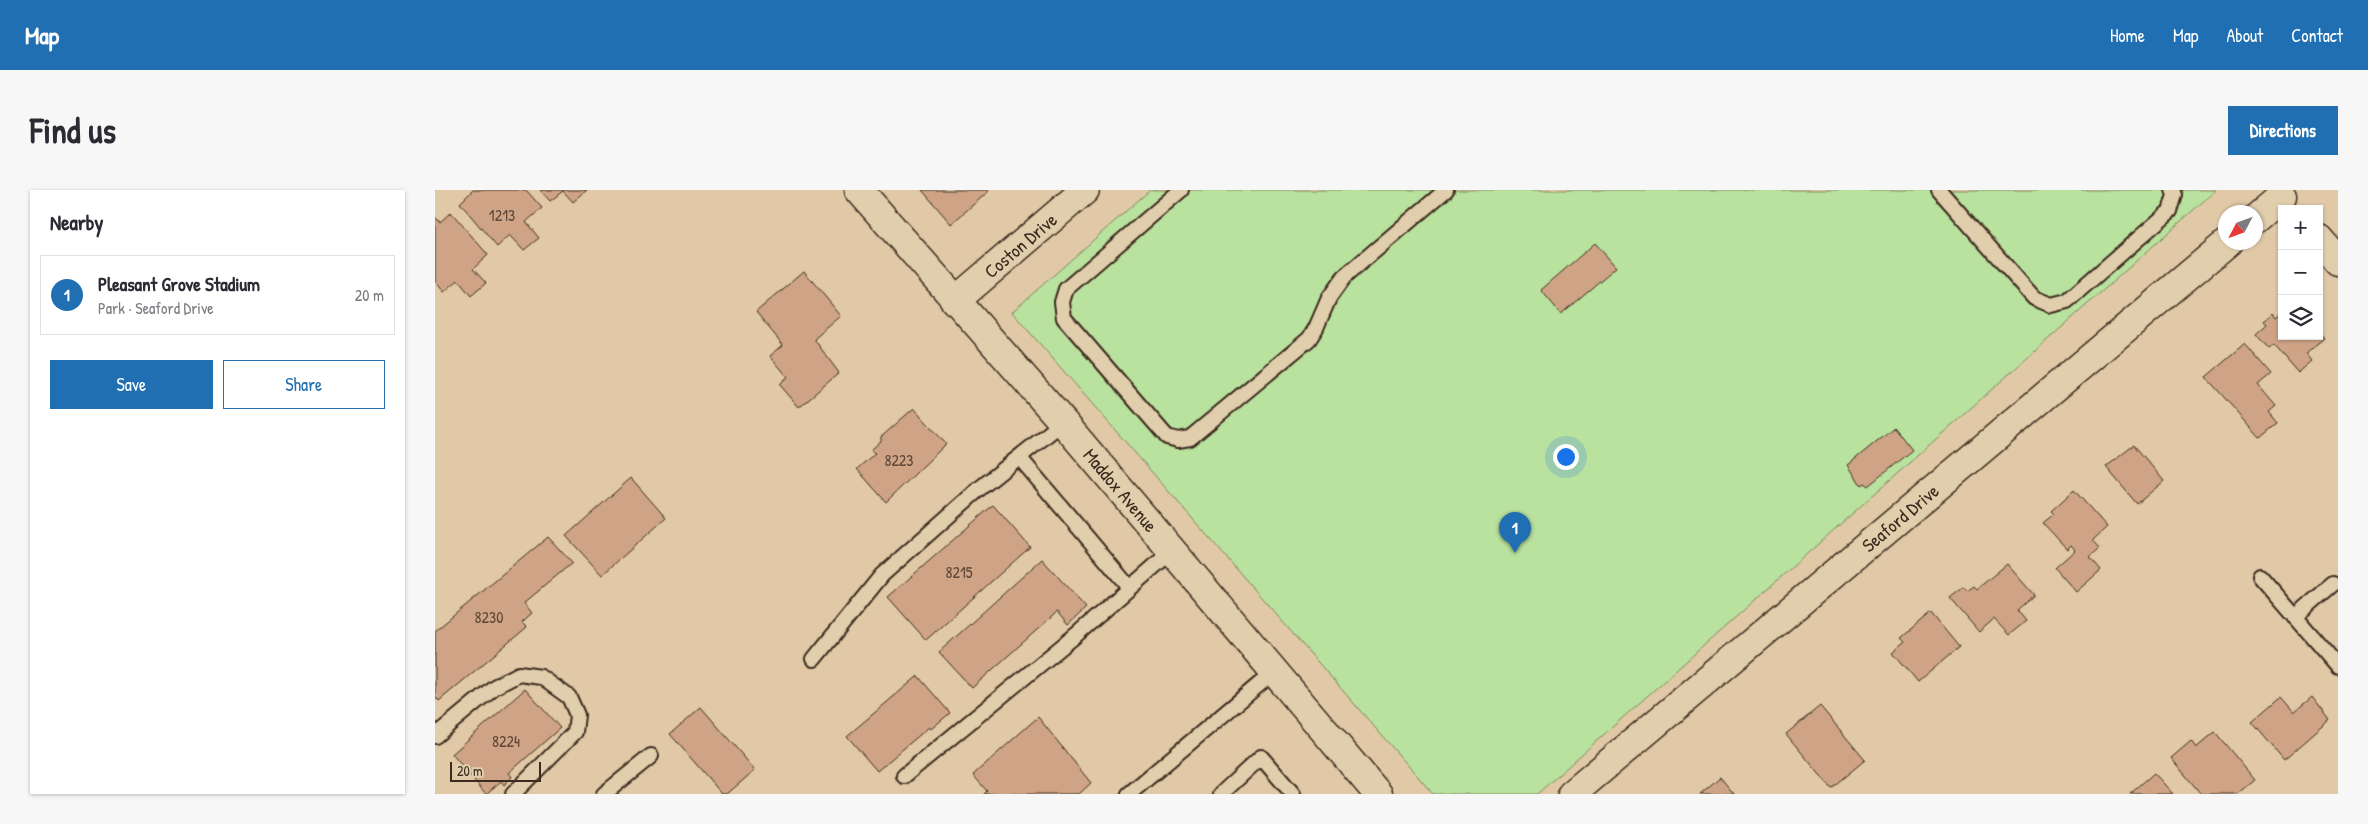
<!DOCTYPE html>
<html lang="en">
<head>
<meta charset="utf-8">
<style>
	:root { --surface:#fff; --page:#f7f7f7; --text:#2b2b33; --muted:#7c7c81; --line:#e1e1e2; --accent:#1f6fb2 }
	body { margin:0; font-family:"Patrick Hand",sans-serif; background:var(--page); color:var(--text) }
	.controls { position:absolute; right:15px; top:15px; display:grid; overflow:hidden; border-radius:0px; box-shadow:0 1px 4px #0004 }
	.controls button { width:45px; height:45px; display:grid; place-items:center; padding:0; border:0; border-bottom:1px solid var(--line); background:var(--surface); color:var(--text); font:25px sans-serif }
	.compass { position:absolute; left:1783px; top:15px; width:45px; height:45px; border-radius:50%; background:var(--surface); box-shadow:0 1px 4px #0004; rotate:229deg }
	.scale { position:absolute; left:15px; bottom:12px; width:91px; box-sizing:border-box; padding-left:5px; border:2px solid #3b2a1e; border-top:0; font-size:14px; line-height:18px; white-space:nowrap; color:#3b2a1e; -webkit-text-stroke:4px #e1ceac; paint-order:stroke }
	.you { position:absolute; left:1130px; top:266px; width:18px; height:18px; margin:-12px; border:4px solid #fff; border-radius:50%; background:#1a73e8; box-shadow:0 0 0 8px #1a73e833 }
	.badge { display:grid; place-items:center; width:32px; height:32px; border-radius:50%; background:var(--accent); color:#fff; font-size:16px; font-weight:700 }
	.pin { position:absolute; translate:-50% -41px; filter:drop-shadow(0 1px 2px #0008) }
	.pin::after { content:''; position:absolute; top:26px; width:18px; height:15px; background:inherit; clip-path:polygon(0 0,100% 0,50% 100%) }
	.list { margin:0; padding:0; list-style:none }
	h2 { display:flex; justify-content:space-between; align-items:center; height:65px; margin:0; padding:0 20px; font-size:21px }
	h2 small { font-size:16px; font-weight:400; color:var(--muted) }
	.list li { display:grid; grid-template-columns:32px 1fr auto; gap:15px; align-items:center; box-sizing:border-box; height:80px; margin:0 10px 10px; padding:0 10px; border:1px solid var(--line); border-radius:0px }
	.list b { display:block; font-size:19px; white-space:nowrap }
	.list p { margin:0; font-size:16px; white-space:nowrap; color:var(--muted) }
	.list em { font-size:16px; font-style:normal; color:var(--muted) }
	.actions { display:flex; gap:10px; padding:15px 20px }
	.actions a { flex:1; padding:11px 0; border:1px solid var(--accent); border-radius:0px; text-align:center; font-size:18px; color:var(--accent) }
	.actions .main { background:var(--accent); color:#fff }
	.icon { flex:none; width:28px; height:28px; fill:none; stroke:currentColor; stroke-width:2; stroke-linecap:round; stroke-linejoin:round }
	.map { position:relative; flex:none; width:1903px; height:604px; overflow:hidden; border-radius:0px }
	header { display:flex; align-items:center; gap:30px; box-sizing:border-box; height:70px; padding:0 25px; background:var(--accent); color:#fff }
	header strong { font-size:24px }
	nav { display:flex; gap:28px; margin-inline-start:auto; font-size:18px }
	.intro { display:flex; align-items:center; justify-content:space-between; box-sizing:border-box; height:120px; padding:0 30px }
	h1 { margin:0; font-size:35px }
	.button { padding:12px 22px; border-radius:0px; background:var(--accent); color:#fff; font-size:18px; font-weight:700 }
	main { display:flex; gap:30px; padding:0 30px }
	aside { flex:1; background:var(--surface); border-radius:0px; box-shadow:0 1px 4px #0004 }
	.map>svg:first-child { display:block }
</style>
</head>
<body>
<header>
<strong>Map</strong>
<nav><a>Home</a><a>Map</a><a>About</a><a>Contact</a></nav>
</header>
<div class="intro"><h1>Find us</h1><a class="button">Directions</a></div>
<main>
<aside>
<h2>Nearby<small></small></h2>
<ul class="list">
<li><span class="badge">1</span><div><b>Pleasant Grove Stadium</b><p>Park · Seaford Drive</p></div><em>20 m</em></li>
</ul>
<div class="actions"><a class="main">Save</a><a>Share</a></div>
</aside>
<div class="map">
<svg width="1903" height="604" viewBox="0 0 1903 604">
	<rect width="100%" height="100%" fill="#e1c9a7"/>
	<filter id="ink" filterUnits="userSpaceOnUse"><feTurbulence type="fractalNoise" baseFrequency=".02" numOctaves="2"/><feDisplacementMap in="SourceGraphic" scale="10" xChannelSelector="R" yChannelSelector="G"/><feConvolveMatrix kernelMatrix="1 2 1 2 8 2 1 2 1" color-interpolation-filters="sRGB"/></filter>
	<g filter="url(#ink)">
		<path fill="#b9e29e" stroke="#7a865e" d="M715 0H1781L1102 604H998L577 122Z"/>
		<path fill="#cfa486" stroke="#3b2a1e" d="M38 0H91L107 18 91 32 104 48 89 60 75 45 62 57 25 13Z
			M105 0H152L138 12 128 1 115 11Z
			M487 0H553L554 1 516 34Z
			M16 22 53 65 38 79 51 93 36 106 23 90 9 102 0 91V27L5 32Z
			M1160 53 1181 77 1126 124 1106 100Z
			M369 81 406 126 379 149 404 183 364 217 345 195 353 187 335 166 348 155 321 122Z
			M1847 122V146H1884V142L1889 148 1871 163 1877 171 1863 183 1839 155 1834 159 1821 144 1832 134 1829 131 1838 123 1841 127Z
			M1810 154 1836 184 1823 195 1841 216 1834 222 1843 233 1825 248 1771 187Z
			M479 218 511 254 451 312 422 279 440 263 436 260 447 250 445 248Z
			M1459 237 1477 260 1433 296 1429 293 1426 295 1413 275Z
			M1699 255 1729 291 1702 314 1671 277Z
			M196 288 231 328 167 385 131 346Z
			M1639 300 1672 337 1658 350 1665 358 1655 367 1666 380 1641 402 1620 378 1640 360 1636 355 1632 359 1608 333 1619 324 1616 321Z
			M558 315 595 357 491 450 453 407Z
			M113 347 137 373 89 413 97 423 87 432 92 437 4 511 0 506V441Z
			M607 369 651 418 633 435 622 422 537 498 504 462Z
			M1572 374 1599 405 1582 420 1591 431 1574 445 1559 429 1544 442 1515 408 1529 397 1532 401 1539 396 1542 399Z
			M1496 423 1524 457 1483 492 1458 462 1470 452 1466 448Z
			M483 486 515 523 496 539 494 537 442 581 412 546Z
			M90 499 125 538 74 583 77 587 69 595 66 591 51 604 17 564Z
			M1846 507 1859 522 1877 507 1895 530 1849 570 1817 532Z
			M1385 516 1430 570 1396 598 1351 544Z
			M266 517 320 580 292 604H287L235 544Z
			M603 527 656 593 644 604H549L552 601 538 585Z
			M1780 542 1820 590 1803 604H1766L1736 568 1756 551 1761 558Z
			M1719 583 1738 604H1695Z
			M1285 587 1299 604H1265Z"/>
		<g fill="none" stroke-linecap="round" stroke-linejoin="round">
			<defs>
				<path id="lane" d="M746 0 631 99 627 112 629 128 732 247 743 250 755 248 874 149 881 138 894 108 909 87 1011 0
					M1504 0 1599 108 1616 115 1632 111 1735 21 1740 5 1738 0
					M584 267 694 397
					M1825 386 1903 476
					M1860 427 1898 394
					M379 469 447 385 544 299 628 232
					M0 546 59 497 84 484 106 487 134 507 142 525 140 542 78 604
					M469 586 641 445 738 360
					M169 604 216 566
					M694 604 840 481
					M786 604 826 567 858 604"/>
				<g id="street">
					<path id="s1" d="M424 0 628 232 943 604"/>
					<path d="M1820 29 1847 6"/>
					<path d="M1884 49 1903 71"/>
					<path id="s2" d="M520 111 650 0"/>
					<path id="s3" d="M1137 604 1793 52"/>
				</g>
			</defs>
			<use href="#lane" stroke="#3b2a1e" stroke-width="18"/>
			<use href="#street" stroke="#3b2a1e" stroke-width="31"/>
			<use href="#lane" stroke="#e1ceac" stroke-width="14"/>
			<use href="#street" stroke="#e1ceac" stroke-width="28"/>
		</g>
	</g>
	<g text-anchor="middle" stroke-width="4" stroke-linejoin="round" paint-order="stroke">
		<g font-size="16" fill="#604838">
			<text x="67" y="31">1213</text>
			<text x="464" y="276">8223</text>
			<text x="524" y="388">8215</text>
			<text x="54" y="433">8230</text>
			<text x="71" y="557">8224</text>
		</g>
		<g font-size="19" fill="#3b2a1e" stroke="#e1ceac">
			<text dy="7" stroke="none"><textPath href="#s2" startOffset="86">Coston Drive</textPath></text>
			<text dy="7" stroke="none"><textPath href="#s1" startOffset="398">Maddox Avenue</textPath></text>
			<text dy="7" stroke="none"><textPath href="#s3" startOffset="429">Seaford Drive</textPath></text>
		</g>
	</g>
</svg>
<div class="controls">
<button>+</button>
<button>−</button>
<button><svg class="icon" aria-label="layers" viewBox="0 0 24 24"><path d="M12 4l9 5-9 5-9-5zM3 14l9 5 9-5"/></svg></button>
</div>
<svg class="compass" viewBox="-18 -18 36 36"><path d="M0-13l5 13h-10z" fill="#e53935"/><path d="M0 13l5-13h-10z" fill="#7c7c81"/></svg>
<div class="scale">20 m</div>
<div class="you"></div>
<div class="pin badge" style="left:1080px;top:363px">1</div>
</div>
</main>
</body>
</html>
